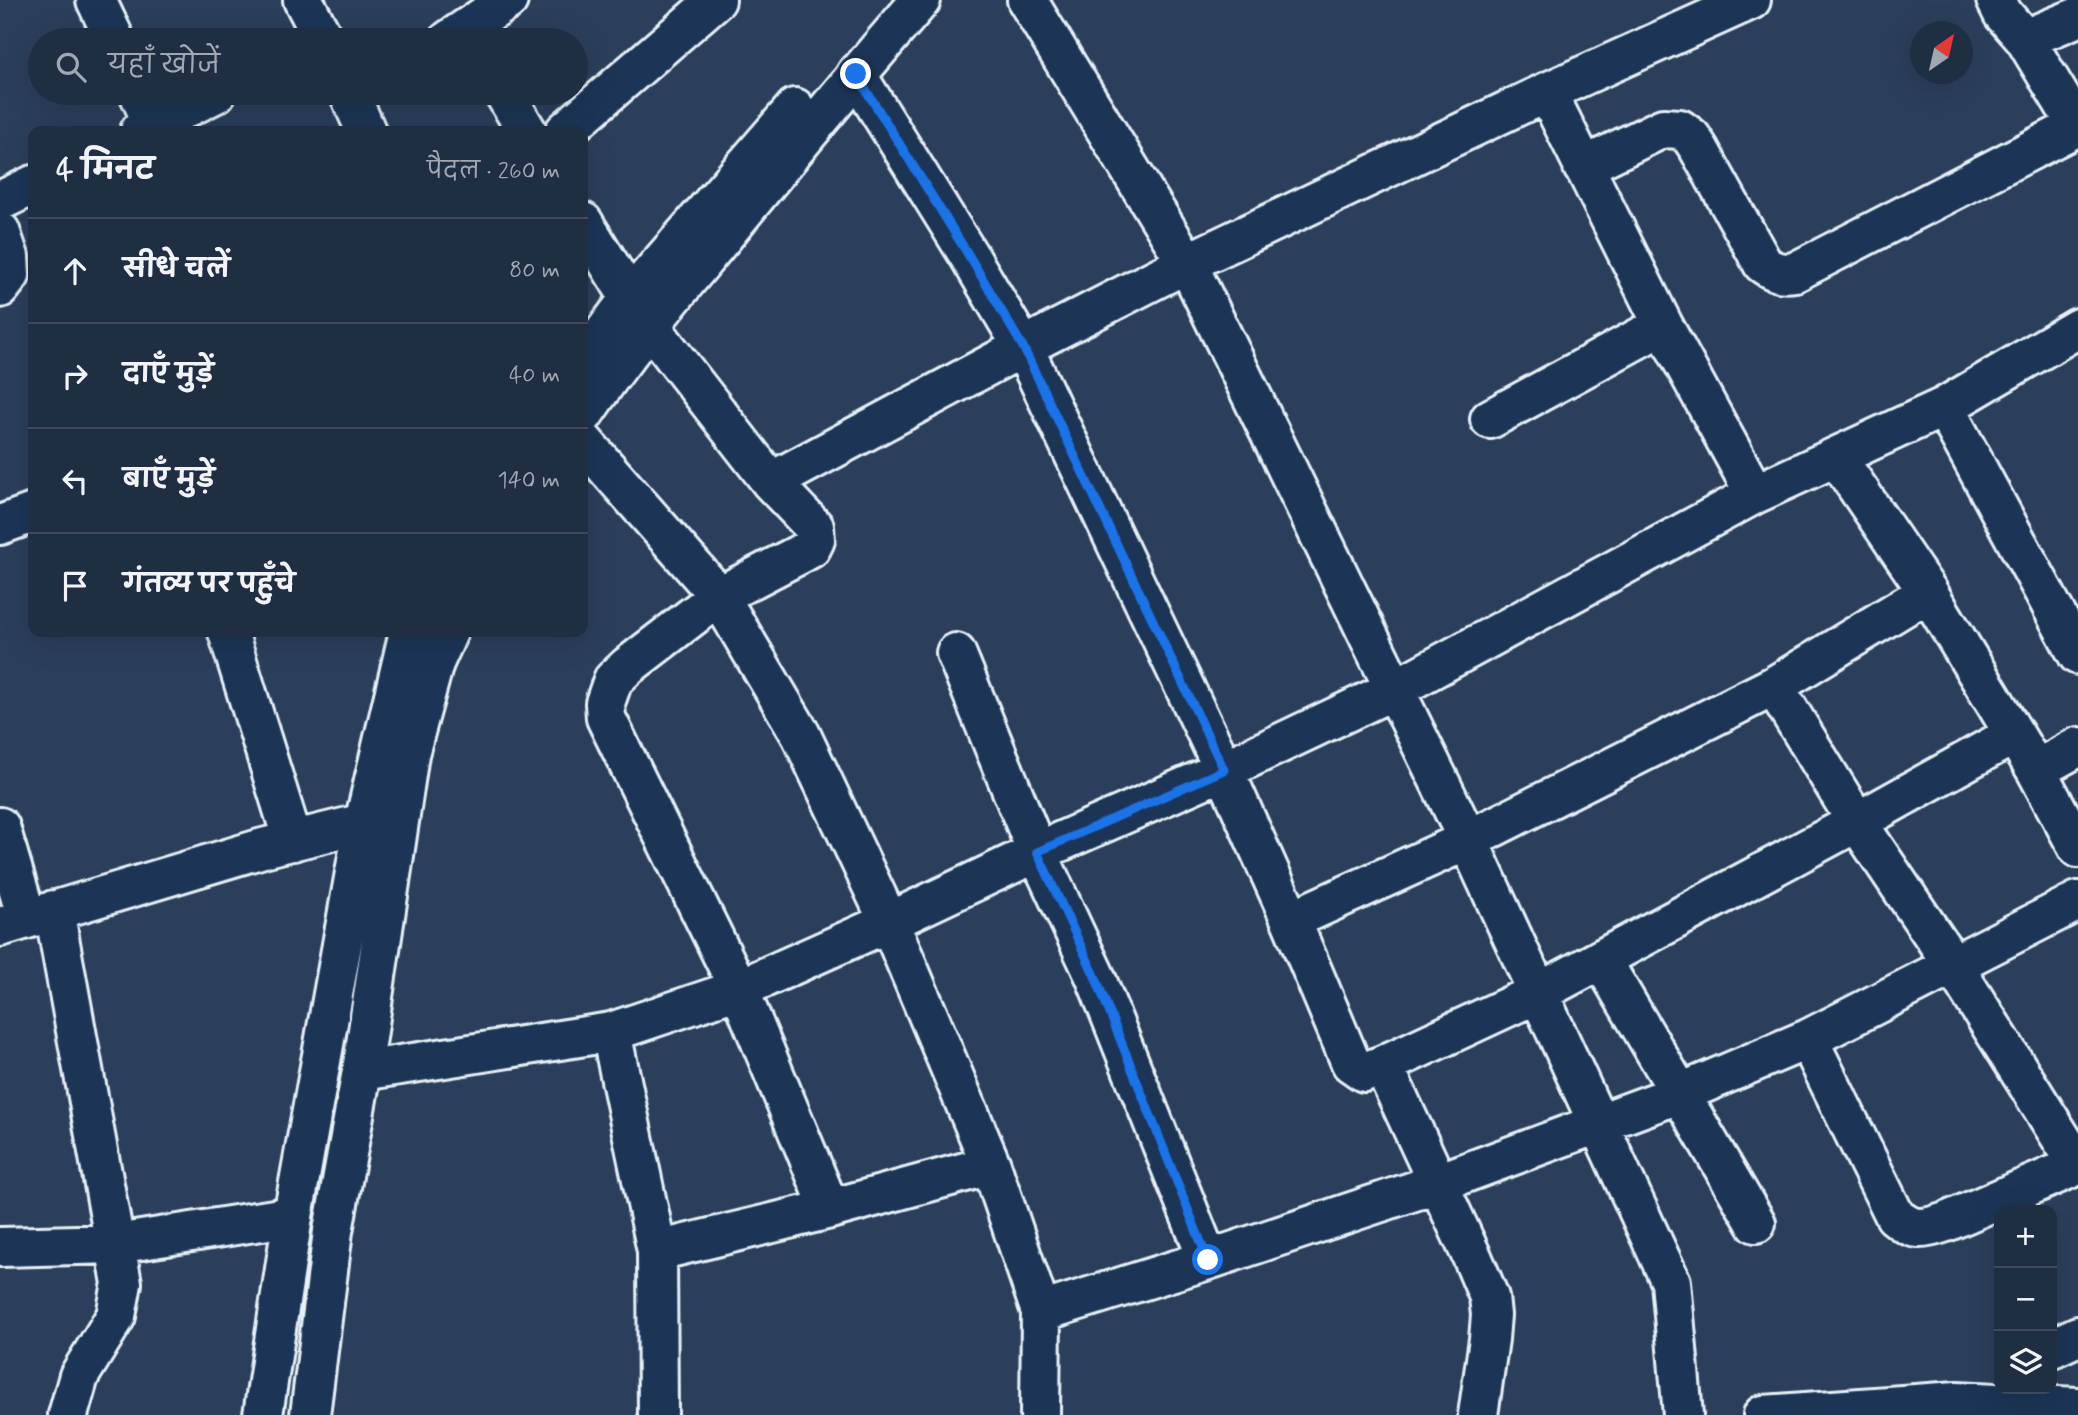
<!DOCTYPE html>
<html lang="hi">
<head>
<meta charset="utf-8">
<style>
	:root { --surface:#202e44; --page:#28364b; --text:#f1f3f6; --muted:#a2a8b2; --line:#3d4a5d }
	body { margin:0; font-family:Mynerve,"Playpen Sans Deva",sans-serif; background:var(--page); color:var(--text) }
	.controls { position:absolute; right:21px; bottom:21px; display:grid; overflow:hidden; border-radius:14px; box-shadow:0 7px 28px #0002 }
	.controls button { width:63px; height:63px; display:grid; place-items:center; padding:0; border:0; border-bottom:2px solid var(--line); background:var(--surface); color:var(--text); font:35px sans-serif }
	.compass { position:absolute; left:1910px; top:21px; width:63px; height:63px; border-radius:50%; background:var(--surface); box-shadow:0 7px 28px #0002; rotate:34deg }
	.stop { position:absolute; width:21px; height:21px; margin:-16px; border:5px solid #1a73e8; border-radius:50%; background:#fff }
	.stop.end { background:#1a73e8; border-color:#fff; box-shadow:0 2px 7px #0008 }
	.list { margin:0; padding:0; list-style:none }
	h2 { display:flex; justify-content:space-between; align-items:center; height:91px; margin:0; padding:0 28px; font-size:30px }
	h2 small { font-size:23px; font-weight:400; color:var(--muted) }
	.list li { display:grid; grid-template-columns:46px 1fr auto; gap:21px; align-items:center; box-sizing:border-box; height:105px; padding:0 28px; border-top:2px solid var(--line) }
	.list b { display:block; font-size:26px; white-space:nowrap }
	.list em { font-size:23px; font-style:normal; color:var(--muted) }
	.icon { flex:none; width:38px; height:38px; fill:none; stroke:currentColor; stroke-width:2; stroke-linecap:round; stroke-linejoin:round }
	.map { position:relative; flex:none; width:2078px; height:1415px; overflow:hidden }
	.search { position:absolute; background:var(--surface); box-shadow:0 7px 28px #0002; left:28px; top:28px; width:560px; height:77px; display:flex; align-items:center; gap:18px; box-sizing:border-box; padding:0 24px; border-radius:38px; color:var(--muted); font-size:26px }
	.panel { position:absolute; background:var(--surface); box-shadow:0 7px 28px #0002; left:28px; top:126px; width:560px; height:511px; border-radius:14px }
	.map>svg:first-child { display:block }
</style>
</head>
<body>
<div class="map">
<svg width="2078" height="1415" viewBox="0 0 2078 1415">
	<rect width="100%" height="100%" fill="#2b3e5b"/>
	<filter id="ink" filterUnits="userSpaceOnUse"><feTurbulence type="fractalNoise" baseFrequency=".0143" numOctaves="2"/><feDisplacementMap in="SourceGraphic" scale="14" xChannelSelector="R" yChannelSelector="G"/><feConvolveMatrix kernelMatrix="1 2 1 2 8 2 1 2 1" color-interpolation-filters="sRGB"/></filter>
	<g filter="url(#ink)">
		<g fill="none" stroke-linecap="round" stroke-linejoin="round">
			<defs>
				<path id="minor" d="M96 0 115 40
					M303 0 324 40
					M1027 0 1187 263 1468 840 1671 1282 1683 1415
					M1996 0 2003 14 2025 39 2078 127
					M2025 39 2078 17
					M449 40 508 0
					M856 74 971 259 1023 347 1224 770 1291 920 1351 1063 1364 1072 1383 1065 1538 993 1857 822 2013 735
					M1547 92 1663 325 1755 494
					M139 93 156 131
					M349 93 366 131
					M504 93 527 131
					M140 131 216 93
					M565 131 716 0
					M1583 167 1663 128 1680 129 1691 137 1699 149 1763 264C1774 272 1781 274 1795 272L2078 126
					M0 201 33 185
					M583 222 630 298
					M0 231 9 257 10 275 0 288
					M650 326 771 482 814 527 815 540 811 548 802 553 719 596 628 666 613 680 605 703 606 718 739 989 830 1209
					M1944 407 2078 655
					M1490 419 1663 325
					M583 441 719 596 801 735 889 922 991 1165 1041 1312 1040 1415
					M1837 458 1928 592 2036 770 2078 848
					M771 482 1023 347 1187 263 1547 92 1751 0
					M0 525 33 513
					M228 632 293 841
					M956 653 1037 852 1095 976 1208 1260
					M1774 686 1857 822 1953 965 2078 1165
					M2036 770 2078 747
					M0 827 27 919
					M54 910 122 1283 116 1316 79 1376 68 1415
					M1291 920 1468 840 1774 686 1928 592
					M0 927 263 848 364 823
					M1601 959 1756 1223
					M611 1032 657 1251 658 1415
					M1808 1039 1895 1216C1913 1232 1923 1230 1946 1222L2078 1165
					M1383 1065 1473 1259 1489 1297 1491 1315 1489 1339 1478 1415
					M362 1071 611 1032 739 989 889 922 1037 852 1224 770 1395 689 1755 494 1944 407 2078 328
					M0 1247 116 1244 293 1216
					M657 1251 830 1209 991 1165
					M1041 1312 1208 1260 1438 1183 1681 1093 1808 1039 2078 901
					M2052 1348 2078 1336
					M1763 1415 1957 1401 2078 1407"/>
				<path id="tertiary" d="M583 361 630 298 795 108
					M583 415C625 353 674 296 722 238 787 158 853 78 921 0
					M263 1415 293 1216 364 823 409 632
					M310 1415 333 1231 362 1071 409 754 434 663 448 632"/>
			</defs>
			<use href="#minor" stroke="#e8f1f8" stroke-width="44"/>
			<use href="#tertiary" stroke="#e8f1f8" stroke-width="44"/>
			<use href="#minor" stroke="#1d3557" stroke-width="38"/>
			<use href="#tertiary" stroke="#1d3557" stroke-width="38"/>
		</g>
	</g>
	<g fill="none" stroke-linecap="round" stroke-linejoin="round" filter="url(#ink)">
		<path stroke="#1a73e8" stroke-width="9" d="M856 74 971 259 1023 347 1224 770 1037 852 1095 976 1208 1260"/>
	</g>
</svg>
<div class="controls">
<button>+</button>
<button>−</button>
<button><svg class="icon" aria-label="layers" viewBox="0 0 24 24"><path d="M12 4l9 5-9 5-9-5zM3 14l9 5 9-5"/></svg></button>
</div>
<svg class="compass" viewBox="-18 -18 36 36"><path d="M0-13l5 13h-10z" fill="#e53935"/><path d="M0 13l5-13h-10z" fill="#a2a8b2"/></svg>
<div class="stop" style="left:1208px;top:1260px"></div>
<div class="stop end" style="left:856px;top:74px"></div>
<div class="search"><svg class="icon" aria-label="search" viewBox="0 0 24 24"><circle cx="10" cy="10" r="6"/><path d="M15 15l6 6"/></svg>यहाँ खोजें</div>
<section class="panel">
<h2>4 मिनट<small>पैदल · 260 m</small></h2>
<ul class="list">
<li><svg class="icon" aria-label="ahead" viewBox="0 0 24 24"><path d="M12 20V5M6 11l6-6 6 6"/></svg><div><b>सीधे चलें</b></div><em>80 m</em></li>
<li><svg class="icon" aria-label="right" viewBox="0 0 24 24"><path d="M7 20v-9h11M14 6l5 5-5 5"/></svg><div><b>दाएँ मुड़ें</b></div><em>40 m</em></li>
<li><svg class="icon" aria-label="left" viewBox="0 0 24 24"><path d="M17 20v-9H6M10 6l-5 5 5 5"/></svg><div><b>बाएँ मुड़ें</b></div><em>140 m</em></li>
<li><svg class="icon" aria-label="arrive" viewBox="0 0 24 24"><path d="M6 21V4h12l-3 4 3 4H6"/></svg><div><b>गंतव्य पर पहुँचे</b></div></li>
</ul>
</section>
</div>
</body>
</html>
